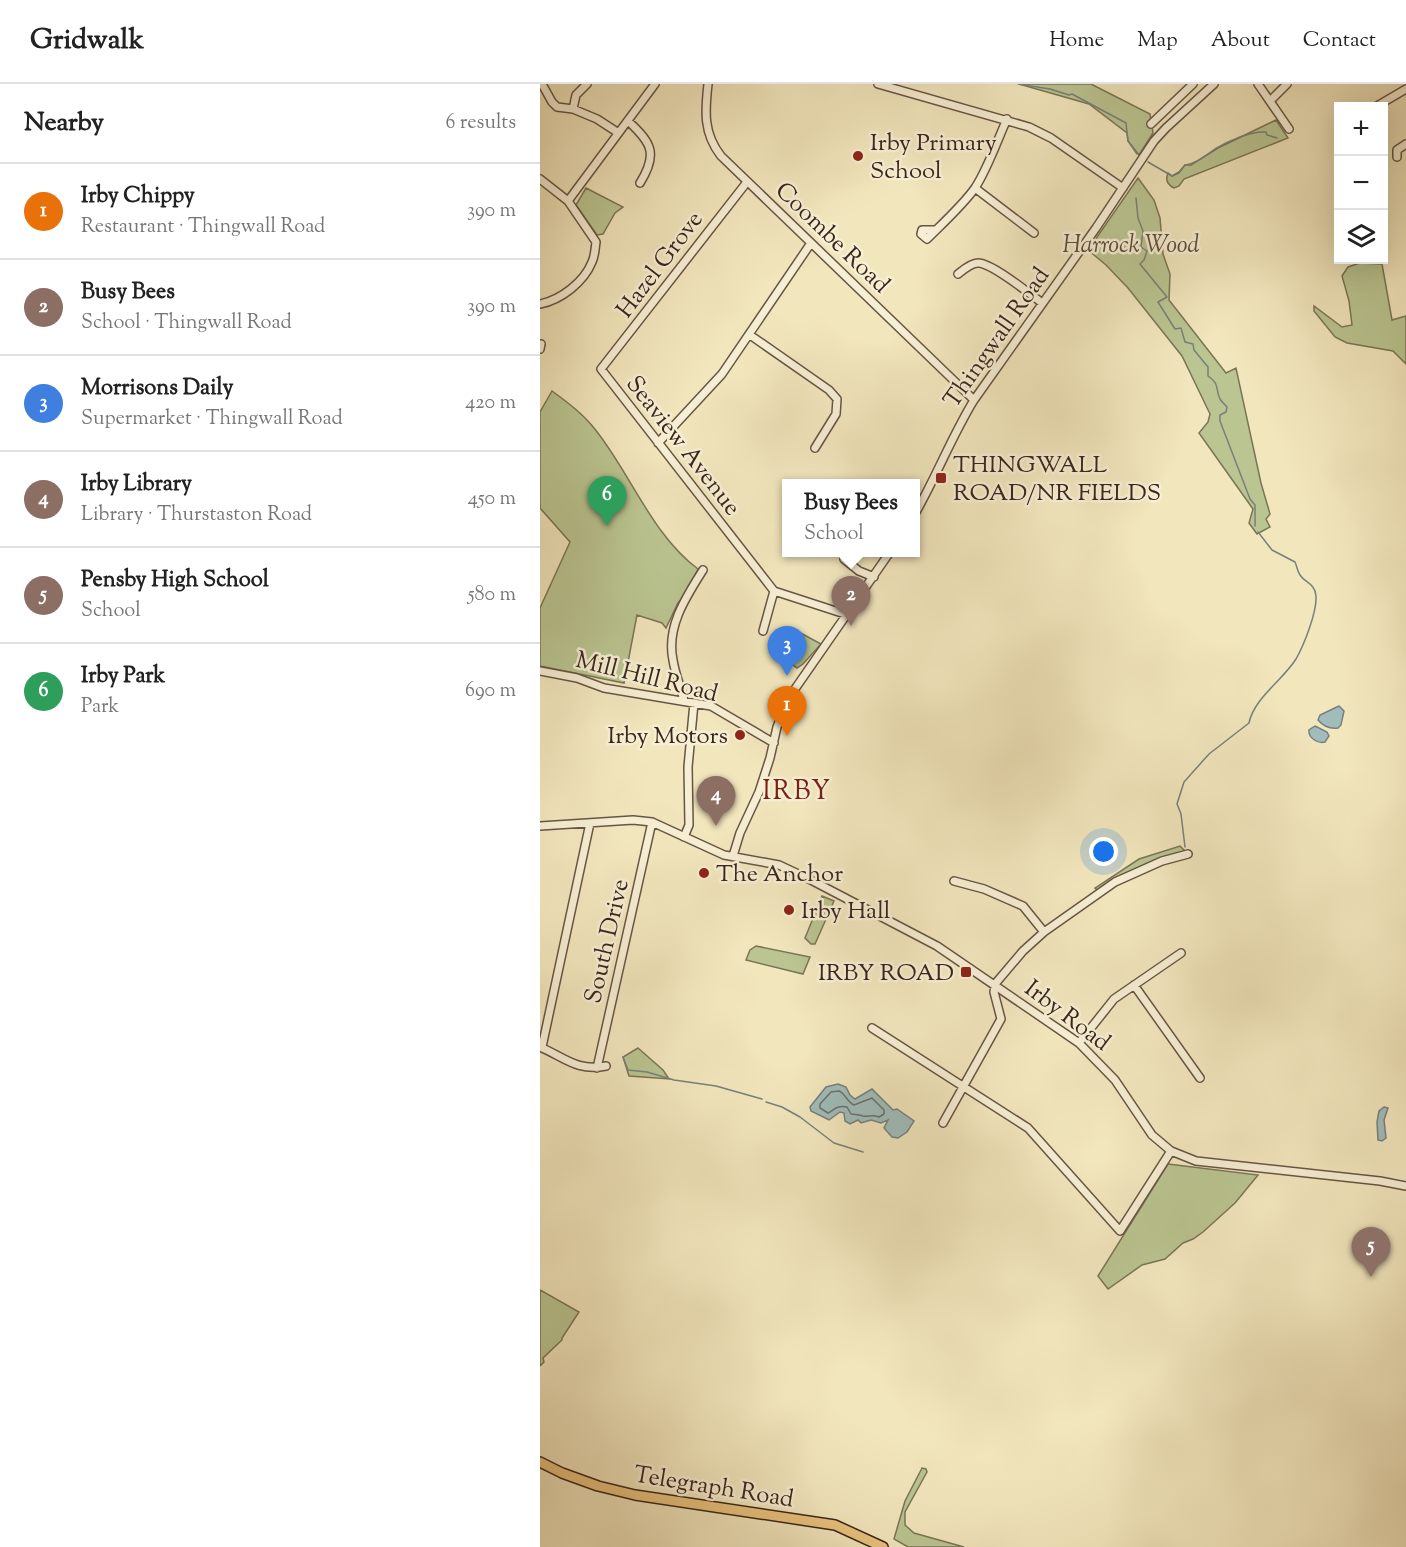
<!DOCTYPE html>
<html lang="en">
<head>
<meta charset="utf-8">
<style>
	:root { --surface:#fff; --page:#f6f6f6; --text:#222; --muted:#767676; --line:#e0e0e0; --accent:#8f2418 }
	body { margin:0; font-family:"Sorts Mill Goudy",serif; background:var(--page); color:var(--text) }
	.controls { position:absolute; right:18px; top:18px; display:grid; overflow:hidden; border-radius:0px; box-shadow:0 6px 24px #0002 }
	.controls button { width:54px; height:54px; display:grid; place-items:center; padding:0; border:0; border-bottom:2px solid var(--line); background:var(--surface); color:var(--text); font:30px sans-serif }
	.you { position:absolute; left:564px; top:768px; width:21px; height:21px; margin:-15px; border:4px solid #fff; border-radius:50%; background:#1a73e8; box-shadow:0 0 0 9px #1a73e833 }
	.badge { display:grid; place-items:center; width:39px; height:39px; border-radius:50%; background:var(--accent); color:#fff; font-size:20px; font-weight:700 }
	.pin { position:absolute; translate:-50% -50px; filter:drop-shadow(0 2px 3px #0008) }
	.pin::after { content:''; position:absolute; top:32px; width:21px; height:18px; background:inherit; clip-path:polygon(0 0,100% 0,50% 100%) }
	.popup { position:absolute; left:242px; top:395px; width:138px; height:78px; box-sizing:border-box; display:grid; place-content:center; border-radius:0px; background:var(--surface); filter:drop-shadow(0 2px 4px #0005); font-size:20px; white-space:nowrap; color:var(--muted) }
	.popup b { font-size:22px; color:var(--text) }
	.popup::after { content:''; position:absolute; left:50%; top:100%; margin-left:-12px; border:12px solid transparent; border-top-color:var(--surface) }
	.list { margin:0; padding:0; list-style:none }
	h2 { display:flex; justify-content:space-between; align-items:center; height:78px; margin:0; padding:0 24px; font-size:26px }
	h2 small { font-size:20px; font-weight:400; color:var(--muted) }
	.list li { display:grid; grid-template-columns:39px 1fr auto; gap:18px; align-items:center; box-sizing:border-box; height:96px; padding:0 24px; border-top:2px solid var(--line) }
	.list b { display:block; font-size:22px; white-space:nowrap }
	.list p { margin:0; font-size:20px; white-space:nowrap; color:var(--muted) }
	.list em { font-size:20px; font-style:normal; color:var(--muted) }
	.icon { flex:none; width:33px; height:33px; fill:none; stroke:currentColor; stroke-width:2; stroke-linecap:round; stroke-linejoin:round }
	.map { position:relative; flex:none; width:866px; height:1463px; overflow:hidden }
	header { display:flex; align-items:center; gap:36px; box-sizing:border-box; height:84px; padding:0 30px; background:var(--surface); border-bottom:2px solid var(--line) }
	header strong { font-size:28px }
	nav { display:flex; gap:33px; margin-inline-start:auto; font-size:21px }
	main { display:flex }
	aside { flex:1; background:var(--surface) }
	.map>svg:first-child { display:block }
</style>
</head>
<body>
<header>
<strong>Gridwalk</strong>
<nav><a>Home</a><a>Map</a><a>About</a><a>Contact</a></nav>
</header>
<main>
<aside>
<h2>Nearby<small>6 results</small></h2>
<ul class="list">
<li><span class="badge" style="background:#e8710a">1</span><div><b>Irby Chippy</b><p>Restaurant · Thingwall Road</p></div><em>390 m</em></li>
<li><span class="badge" style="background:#8d6e63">2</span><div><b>Busy Bees</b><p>School · Thingwall Road</p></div><em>390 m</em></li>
<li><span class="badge" style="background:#3f7fe0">3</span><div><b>Morrisons Daily</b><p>Supermarket · Thingwall Road</p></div><em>420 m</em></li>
<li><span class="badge" style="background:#8d6e63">4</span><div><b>Irby Library</b><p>Library · Thurstaston Road</p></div><em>450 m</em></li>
<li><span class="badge" style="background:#8d6e63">5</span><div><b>Pensby High School</b><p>School</p></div><em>580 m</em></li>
<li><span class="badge" style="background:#2e9e5b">6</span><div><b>Irby Park</b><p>Park</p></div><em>690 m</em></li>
</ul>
</aside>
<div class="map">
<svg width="866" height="1463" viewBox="0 0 866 1463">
	<rect width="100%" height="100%" fill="#f2e6bd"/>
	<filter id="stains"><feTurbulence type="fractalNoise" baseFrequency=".00333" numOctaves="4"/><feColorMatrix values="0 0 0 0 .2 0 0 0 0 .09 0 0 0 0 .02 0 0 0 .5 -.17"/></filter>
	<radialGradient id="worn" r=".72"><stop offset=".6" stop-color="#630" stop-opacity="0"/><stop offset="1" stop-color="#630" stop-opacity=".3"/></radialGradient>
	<path fill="#bac591" stroke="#7a7557" stroke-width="1.5" d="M479 0H551L610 30 613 49 599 71 588 57 587 49 549 20Z
		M736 36 748 54 644 95 639 102 634 104C628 101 625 96 628 89L632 92 639 88 645 81H651L678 64Z
		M598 94 614 116 620 134 623 170 630 190 629 216 686 289 696 284 721 399 730 430 726 435 730 443 717 450 709 439 713 425 659 349 668 338 670 330 642 272 588 204 566 181 548 166Z
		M46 104 83 123 75 129 63 150 57 151 36 121Z
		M820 179 842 180 852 236 866 232V280L853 267 807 259 795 253 774 227V222L802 243 812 241 809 217 802 192 808 183Z
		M12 307C27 318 42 329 54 344 90 388 111 450 158 485L146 511 138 519 126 544 122 539 97 531 84 599 0 582V524L30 458 0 424V328Z
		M255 546 281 560 263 580 257 584 240 571Z
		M640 762 647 769 620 774 558 807 555 804 599 775Z
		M282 812 294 817 275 860H271L265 854Z
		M216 862 270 873 263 890 206 876 210 866Z
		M98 964 123 986 129 995 89 992 83 973Z
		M628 1080 718 1091 695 1119 663 1148 653 1155 643 1159 625 1175 602 1181 568 1205 558 1192Z
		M0 1206 39 1228 22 1254V1256L3 1274 4 1278 0 1282Z
		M382 1384 386 1385 387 1388 365 1428V1441L374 1449 424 1463H368L354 1455 365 1417Z"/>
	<path fill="#a0bdbc" stroke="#77807c" stroke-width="1.5" d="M799 622 804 627 801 641 798 644C790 645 783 642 778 636L780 631Z
		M775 642 787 648 789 652 785 658C778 660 768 654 769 646Z
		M298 1000 306 1003 310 1011 315 1015 332 1005 353 1026 357 1025 374 1037 367 1048 358 1054 352 1053 344 1044 348 1036 341 1039 331 1036 321 1039 318 1036 310 1040 305 1037 304 1029 300 1028 289 1036 271 1027 270 1023 286 1003Z
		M844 1023 848 1024 844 1036 846 1054 842 1057 838 1056 837 1038 839 1027Z"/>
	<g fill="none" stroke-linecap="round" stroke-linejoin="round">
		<path stroke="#6c716c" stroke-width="1.5" d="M299 1007C305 1009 307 1018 314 1021L332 1014 344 1026V1030L339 1033C331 1030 330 1033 323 1032 319 1031 316 1030 311 1030L307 1023C298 1021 295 1025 288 1029L280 1024V1020L291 1008Z"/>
		<path stroke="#77807c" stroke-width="1.5" d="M478 0 510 5 529 11 532 10 586 39 588 57 597 70
			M608 78 632 92 639 89 645 81C656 80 665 72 675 65 688 57 710 47 726 48L727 51 737 54
			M596 114 598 134 603 147 601 163 607 167 604 176 600 180 627 213 618 218 635 245 641 244 645 258 653 260 654 266 668 283V292C680 300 675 304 680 315 682 318 685 321 687 323L686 328 680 331V337L710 415 715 421V442
			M645 763 641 730 637 720 644 698 669 670 709 639C714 614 743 596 756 575 764 561 777 528 776 512 775 499 765 499 760 491 757 487 757 482 755 478L732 466 718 448
			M83 973 88 986 107 988 134 996 176 1002 222 1015
			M226 1018 242 1023 260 1033 294 1059 323 1068"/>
		<defs>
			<path id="minor" d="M2 0 12 18 17 23 33 25 57 35 77 48
				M168 0C165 27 163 49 181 72L434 316
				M338 0 489 43 511 54 583 104
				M718 0 749 45
				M730 17 747 0
				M837 22 866 5
				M33 25 36 11 47 0
				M88 37C112 59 118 70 100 99
				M611 40 653 0
				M857 73V66L866 60
				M0 95 28 117 56 158C55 164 55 172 52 178 44 198 21 216 0 220
				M207 98 61 285 234 507 308 531
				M435 104 494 149
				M28 117 115 0
				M396 146H382L381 150 387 155C402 140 423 121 435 104 448 84 457 57 467 35
				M418 190C423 186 431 179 438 179 452 179 490 210 502 219
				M210 251 289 306 297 315 296 330 275 364
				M0 265 1 260
				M118 359 182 290 271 159
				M376 428C397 391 412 352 434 316L556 144 614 57 626 44 674 0
				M304 475 319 487 334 493
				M223 547 234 507
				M0 587 37 594 64 604 171 622 234 659
				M144 617C141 603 135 590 133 576 126 543 146 513 163 486
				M0 742 93 736 112 738 184 771 239 781 269 795 397 862 539 959 575 996 612 1051 631 1067 656 1077 840 1097 866 1102
				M144 753 149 741 148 683 154 619
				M193 772 200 749 219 708 230 674 237 643 248 615 350 468
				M414 797 444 805 483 822 504 848
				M594 901 660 994
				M332 944 488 1044 580 1147 631 1067
				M539 959 574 915 641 869
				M0 963C24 973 37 988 66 982
				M2 963 50 739
				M57 984 112 738
				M403 1039 461 935 454 908 455 900 483 867 504 848 575 798 622 777 648 770"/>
			<path id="major" d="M0 1378 22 1389 58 1402 95 1411 295 1441 343 1463"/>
		</defs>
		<use href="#minor" stroke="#675545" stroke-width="10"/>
		<use href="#major" stroke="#39251d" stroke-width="12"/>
		<use href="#minor" stroke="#f7efd4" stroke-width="7"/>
		<use href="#major" stroke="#e9c37e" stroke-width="9"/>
	</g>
	<g fill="#8f2418" stroke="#f7efd4" stroke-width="2">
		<circle cx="318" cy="72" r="6"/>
		<rect x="395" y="388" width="12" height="12" rx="3"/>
		<circle cx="200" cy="651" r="6"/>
		<circle cx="164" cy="789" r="6"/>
		<circle cx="249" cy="826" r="6"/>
		<rect x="420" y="882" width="12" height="12" rx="3"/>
	</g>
	<g text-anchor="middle" stroke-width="5" stroke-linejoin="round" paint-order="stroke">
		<g font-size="24" fill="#39251d" stroke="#f7efd4" text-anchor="start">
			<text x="330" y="66">Irby Primary<tspan x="330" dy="28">School</tspan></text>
			<text x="413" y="388">THINGWALL<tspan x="413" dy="28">ROAD/NR FIELDS</tspan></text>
			<text x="188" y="659" text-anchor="end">Irby Motors</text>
			<text x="176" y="797">The Anchor</text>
			<text x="261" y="834">Irby Hall</text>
			<text x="414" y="896" text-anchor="end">IRBY ROAD</text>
		</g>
		<g font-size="24" fill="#39251d" stroke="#f7efd4">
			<text transform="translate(293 153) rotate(44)" y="8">Coombe Road</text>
			<text transform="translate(119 180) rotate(-53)" y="8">Hazel Grove</text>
			<text transform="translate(456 253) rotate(-55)" y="8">Thingwall Road</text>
			<text transform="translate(144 361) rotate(52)" y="8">Seaview Avenue</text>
			<text transform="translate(107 592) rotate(14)" y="8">Mill Hill Road</text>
			<text transform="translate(66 857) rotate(-77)" y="8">South Drive</text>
			<text transform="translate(528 931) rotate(37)" y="8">Irby Road</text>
			<text transform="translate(174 1402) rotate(9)" y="8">Telegraph Road</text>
		</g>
		<g font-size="24" font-style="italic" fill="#594d3a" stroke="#f7efd4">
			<text x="591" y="168">Harrock Wood</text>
		</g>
		<g font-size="27" letter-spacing="1.5" fill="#7a1f14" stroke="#f7efd4">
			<text x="257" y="715">IRBY</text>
		</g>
	</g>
	<rect width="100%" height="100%" filter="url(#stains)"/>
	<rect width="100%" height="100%" fill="url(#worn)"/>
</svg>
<div class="controls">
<button>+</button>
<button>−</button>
<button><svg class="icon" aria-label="layers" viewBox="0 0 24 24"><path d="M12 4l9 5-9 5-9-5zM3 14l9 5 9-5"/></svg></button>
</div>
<div class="you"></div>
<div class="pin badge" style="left:247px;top:652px;background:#e8710a">1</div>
<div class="pin badge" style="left:311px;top:542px;background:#8d6e63">2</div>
<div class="popup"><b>Busy Bees</b>School</div>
<div class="pin badge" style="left:247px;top:592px;background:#3f7fe0">3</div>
<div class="pin badge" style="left:176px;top:742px;background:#8d6e63">4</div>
<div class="pin badge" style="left:831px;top:1193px;background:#8d6e63">5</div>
<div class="pin badge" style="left:67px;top:442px;background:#2e9e5b">6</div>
</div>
</main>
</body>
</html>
